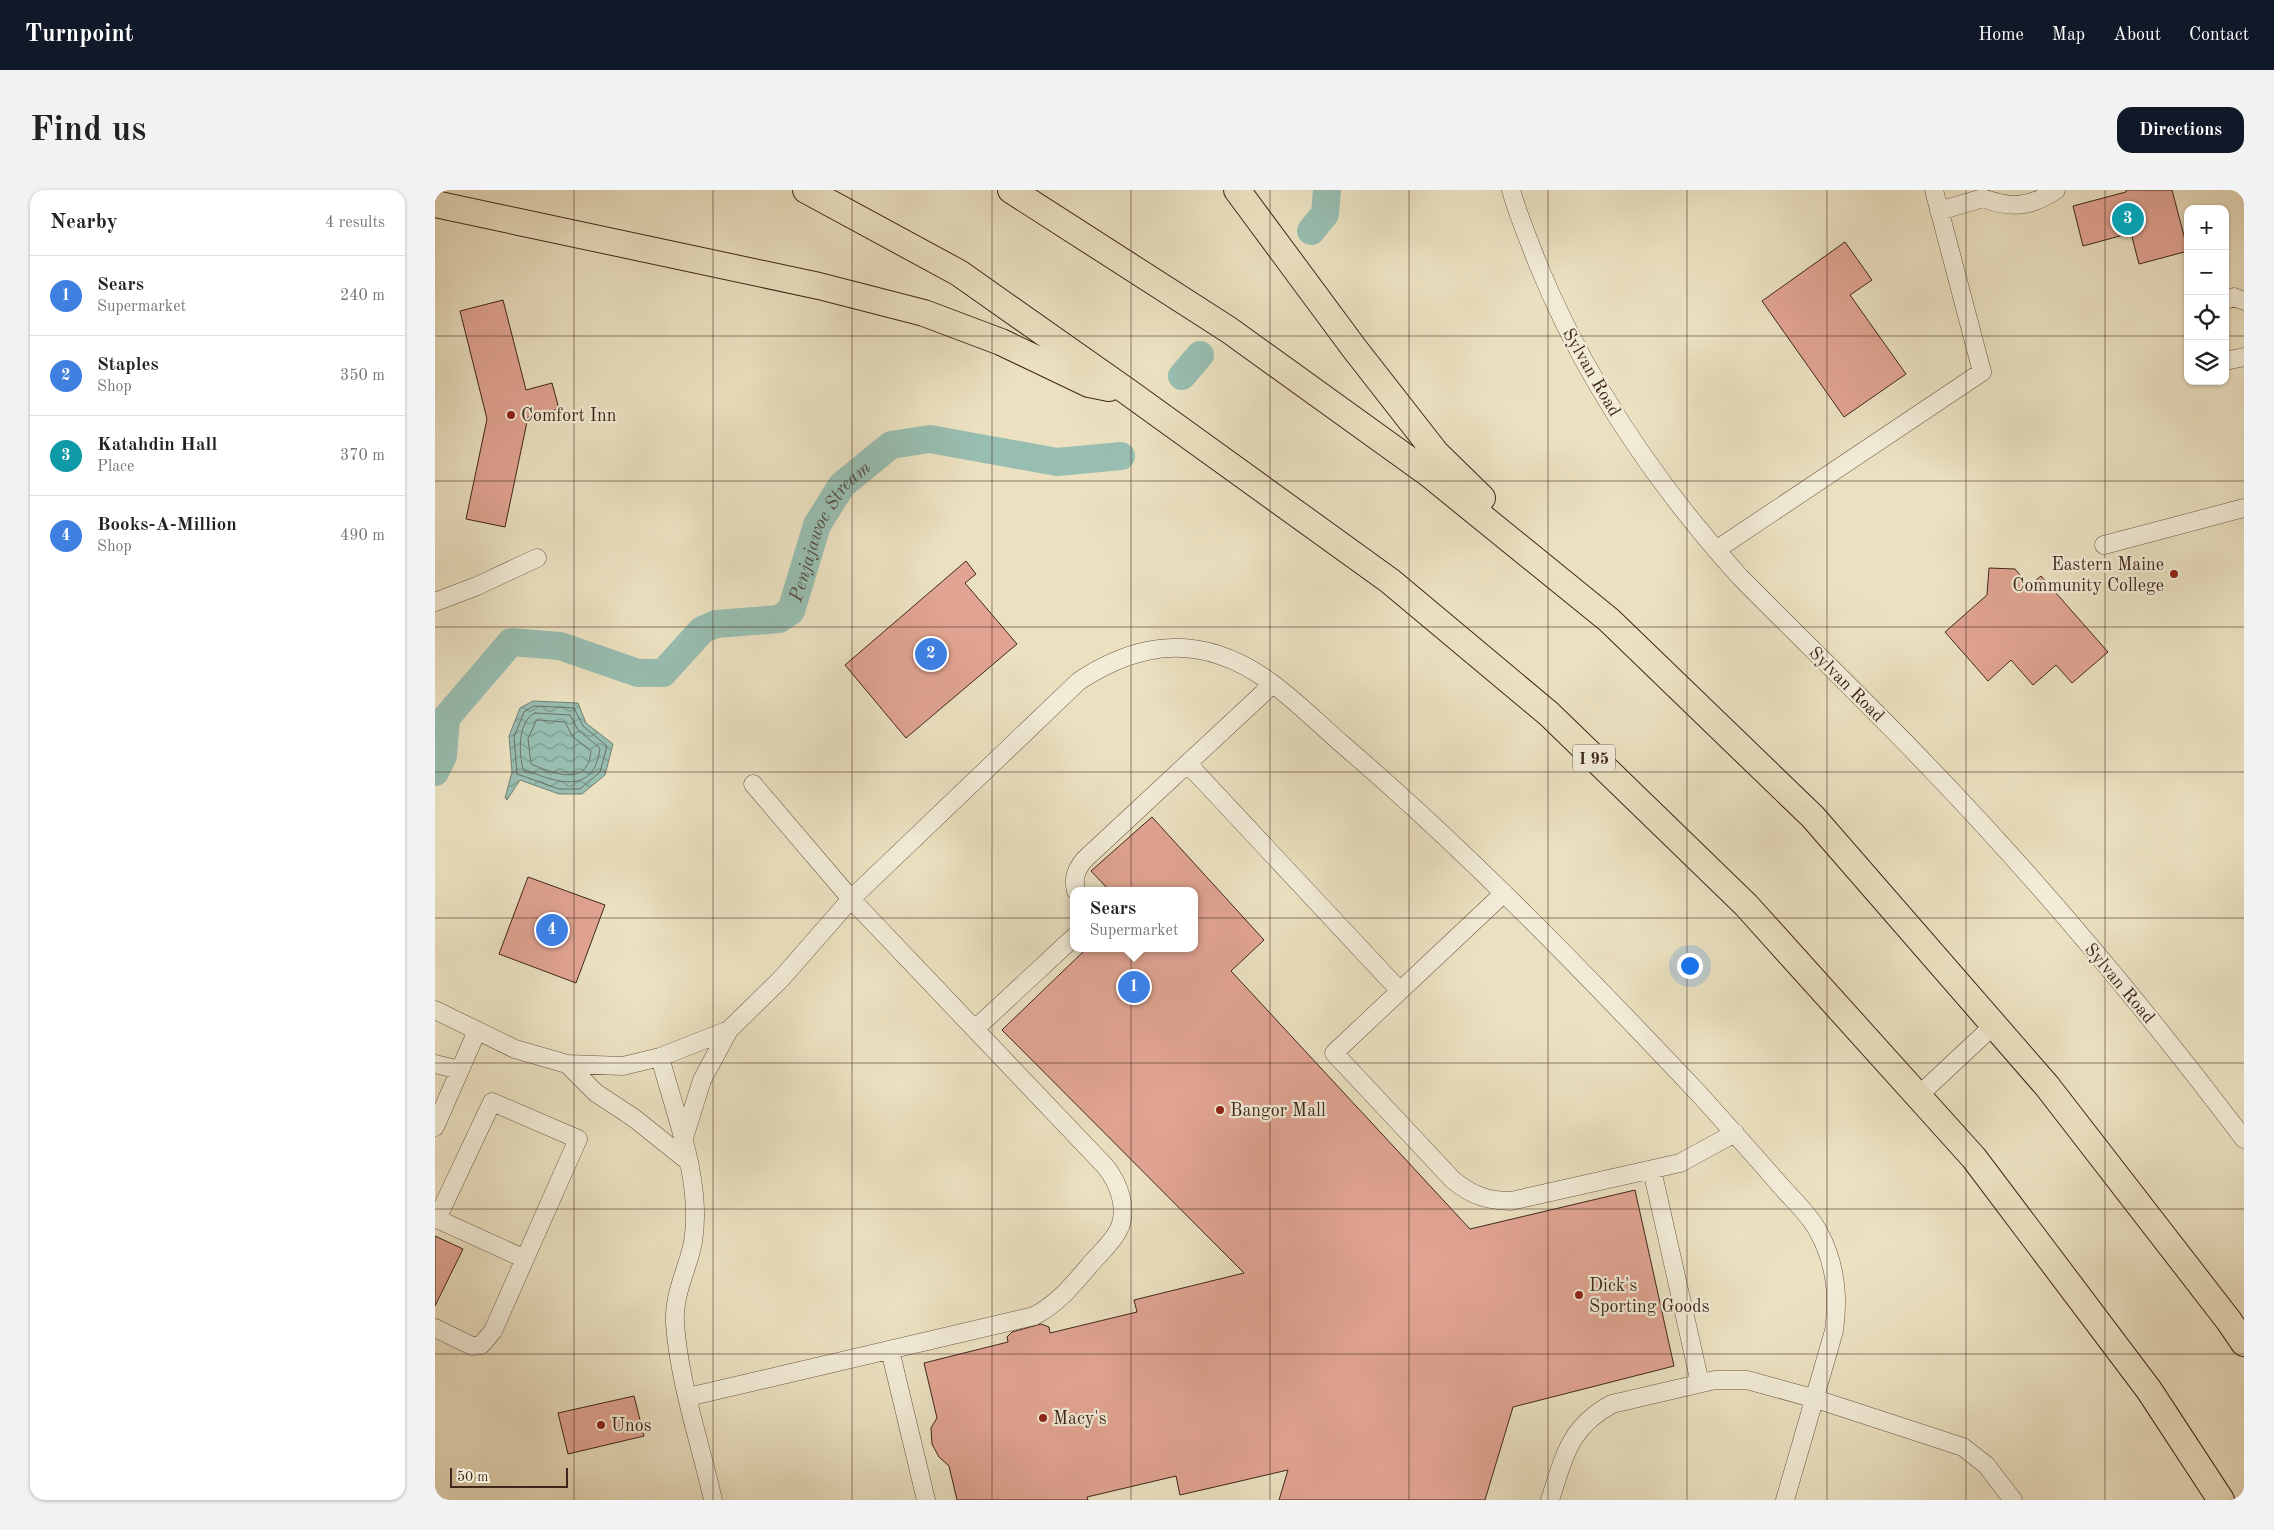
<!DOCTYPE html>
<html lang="en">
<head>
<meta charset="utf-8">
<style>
	:root { --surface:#fff; --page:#f2f2f2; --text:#222; --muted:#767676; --line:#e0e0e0; --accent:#111827 }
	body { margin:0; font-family:"Old Standard TT",serif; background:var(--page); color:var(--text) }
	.controls { position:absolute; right:15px; top:15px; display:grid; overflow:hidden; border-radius:10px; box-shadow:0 1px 4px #0004 }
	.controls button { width:45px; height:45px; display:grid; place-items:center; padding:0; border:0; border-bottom:1px solid var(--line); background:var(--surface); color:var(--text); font:25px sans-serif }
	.scale { position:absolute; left:15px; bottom:12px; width:118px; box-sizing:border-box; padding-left:5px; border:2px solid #3f261b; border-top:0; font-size:14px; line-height:18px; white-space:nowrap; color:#3f261b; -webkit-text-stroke:4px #f2ecd7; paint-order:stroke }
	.you { position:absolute; left:1254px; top:775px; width:18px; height:18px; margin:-12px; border:4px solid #fff; border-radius:50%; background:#1a73e8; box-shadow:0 0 0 8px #1a73e833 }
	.badge { display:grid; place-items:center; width:32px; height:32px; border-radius:50%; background:var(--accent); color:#fff; font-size:16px; font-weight:700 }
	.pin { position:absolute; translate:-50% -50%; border:2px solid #fff; box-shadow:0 1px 5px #0006 }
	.popup { position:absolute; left:635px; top:697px; width:128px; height:65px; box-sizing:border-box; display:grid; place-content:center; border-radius:10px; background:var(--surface); filter:drop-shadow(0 1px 4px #0005); font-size:16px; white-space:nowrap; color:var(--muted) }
	.popup b { font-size:19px; color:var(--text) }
	.popup::after { content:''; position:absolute; left:50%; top:100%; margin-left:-10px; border:10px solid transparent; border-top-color:var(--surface) }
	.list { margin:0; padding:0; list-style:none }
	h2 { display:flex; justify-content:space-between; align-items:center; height:65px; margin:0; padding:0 20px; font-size:21px }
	h2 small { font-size:16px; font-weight:400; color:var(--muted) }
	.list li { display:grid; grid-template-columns:32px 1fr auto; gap:15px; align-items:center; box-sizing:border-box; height:80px; padding:0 20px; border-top:1px solid var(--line) }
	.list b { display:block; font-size:19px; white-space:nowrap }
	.list p { margin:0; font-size:16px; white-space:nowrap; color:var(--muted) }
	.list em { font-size:16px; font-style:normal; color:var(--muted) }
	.icon { flex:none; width:28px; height:28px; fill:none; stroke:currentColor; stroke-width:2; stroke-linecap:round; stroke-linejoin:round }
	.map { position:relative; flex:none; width:1809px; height:1310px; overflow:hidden; border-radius:15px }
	header { display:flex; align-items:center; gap:30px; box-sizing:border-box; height:70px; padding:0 25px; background:var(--accent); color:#fff }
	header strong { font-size:24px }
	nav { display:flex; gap:28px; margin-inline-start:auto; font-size:18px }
	.intro { display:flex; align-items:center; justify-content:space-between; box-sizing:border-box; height:120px; padding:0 30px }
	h1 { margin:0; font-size:35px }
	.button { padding:12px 22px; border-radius:15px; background:var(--accent); color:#fff; font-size:18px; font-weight:700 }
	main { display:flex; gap:30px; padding:0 30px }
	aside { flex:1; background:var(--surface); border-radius:15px; box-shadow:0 1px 4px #0004 }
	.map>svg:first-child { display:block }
</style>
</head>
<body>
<header>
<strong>Turnpoint</strong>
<nav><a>Home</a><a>Map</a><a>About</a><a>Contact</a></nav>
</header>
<div class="intro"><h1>Find us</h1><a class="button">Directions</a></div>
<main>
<aside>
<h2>Nearby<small>4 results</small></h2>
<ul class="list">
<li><span class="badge" style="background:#3f7fe0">1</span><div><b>Sears</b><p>Supermarket</p></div><em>240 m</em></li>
<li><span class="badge" style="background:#3f7fe0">2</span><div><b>Staples</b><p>Shop</p></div><em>350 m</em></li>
<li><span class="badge" style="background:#0f9aa8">3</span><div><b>Katahdin Hall</b><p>Place</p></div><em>370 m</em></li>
<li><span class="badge" style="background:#3f7fe0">4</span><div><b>Books-A-Million</b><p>Shop</p></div><em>490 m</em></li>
</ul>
</aside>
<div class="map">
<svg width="1809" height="1310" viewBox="0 0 1809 1310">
	<defs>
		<pattern id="water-waves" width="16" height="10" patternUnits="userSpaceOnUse" patternTransform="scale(1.25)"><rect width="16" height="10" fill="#98beb1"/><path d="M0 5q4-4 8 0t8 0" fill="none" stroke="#7d9a8f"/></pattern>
	</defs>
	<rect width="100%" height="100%" fill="#ebe1c1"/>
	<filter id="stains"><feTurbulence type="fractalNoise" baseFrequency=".004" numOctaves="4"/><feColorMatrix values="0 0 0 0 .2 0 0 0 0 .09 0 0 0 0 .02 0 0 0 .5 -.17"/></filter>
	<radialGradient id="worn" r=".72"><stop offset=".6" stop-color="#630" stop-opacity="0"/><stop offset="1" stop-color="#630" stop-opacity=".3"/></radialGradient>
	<path fill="url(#water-waves)" stroke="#748175" d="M98 511 143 513 151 533 178 554 170 585 147 604H124L85 590 72 610 70 608 77 582 74 546 85 518Z"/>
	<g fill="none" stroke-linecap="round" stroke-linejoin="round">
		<path stroke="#6c7266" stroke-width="1" d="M99 516 139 518 148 536 172 556 165 582 145 599H124L82 584 79 547 89 522Z
			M100 523 135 525 143 540 165 558C159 607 120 592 88 579 84 563 82 532 100 523Z
			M102 530 130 532 137 546 156 561C153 598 117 583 96 574L93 549Z"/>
		<g stroke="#98beb1" stroke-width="28">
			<path d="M876 41 890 24 892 0"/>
			<path d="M747 186 765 165"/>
			<path id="s1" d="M0 582 8 566 11 528 76 452 125 456 203 483H228L267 440 281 434 344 429 356 421 382 335 407 295 456 255 495 249 622 272 686 266"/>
		</g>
	</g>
	<path fill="#e1a492" stroke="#3f261b" d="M1691 0H1737L1753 61 1704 74 1696 43 1648 56 1638 16 1691 2Z
		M1410 52 1437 90 1415 105 1471 184 1409 227 1327 111Z
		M68 110 91 200 117 193 124 219 93 227 70 337 31 329 52 229 25 121Z
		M531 371 541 384 530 393 582 454 471 548 410 475Z
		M1554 378 1580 379 1594 396 1606 386 1673 462 1637 493 1621 475 1598 495 1576 470 1553 491 1510 442 1552 405Z
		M717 627 829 750 796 781 1035 1039 1200 1000 1239 1176 1078 1217 1050 1310H844L853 1280 745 1305 741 1286 652 1307 653 1310H522L514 1276 504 1267 497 1254 496 1238 502 1228 489 1173 573 1152 572 1147 577 1142 606 1134 614 1137 615 1143 702 1122 699 1110 809 1083 567 840 652 758H759V701H675L656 681Z
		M93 687 170 715 141 793 64 764Z
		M0 1046 28 1059 0 1116Z
		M199 1206 209 1246 133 1264 123 1223Z"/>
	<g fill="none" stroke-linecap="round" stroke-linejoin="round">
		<defs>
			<path id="minor" d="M1076 0C1083 25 1093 48 1102 72 1149 188 1221 294 1305 387 1366 449 1430 510 1490 573 1604 691 1710 818 1809 949
				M1548 8C1576 19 1596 17 1621 0
				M1504 21 1548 8
				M1790 110 1799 107 1809 111
				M1790 171 1809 167
				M1669 355 1809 318
				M1281 360 1547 182 1499 0
				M0 412 42 396 102 368
				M753 574 965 801
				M641 701C638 688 641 680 649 670L838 494
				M1069 703 899 863 1018 990C1036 1005 1053 1011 1076 1011L1245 973 1300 943
				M0 820 80 859 132 874 188 876 225 867 294 840 346 789 416 709 644 491C687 463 733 448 784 465 832 480 869 521 907 554 1034 663 1150 783 1265 905 1292 935 1319 965 1345 995 1358 1010 1374 1024 1383 1041 1401 1073 1404 1106 1399 1141L1350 1310
				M540 839 639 747
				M225 867C240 924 268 992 258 1052 253 1079 238 1104 240 1133 244 1192 265 1252 278 1310
				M0 874 25 880
				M132 874 161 903 199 928 254 972
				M1483 906 1559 835
				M0 937 42 841
				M248 951 267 890 294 840
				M1217 980 1265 1193
				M0 1138 37 1156 46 1155 58 1141 143 949 57 912 2 1029 90 1069
				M455 1160 491 1310
				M253 1207 599 1126C622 1114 637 1096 653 1077 663 1065 676 1054 683 1041 694 1020 684 993 670 976L416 709 318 594
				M1115 1310C1129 1267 1134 1237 1177 1214L1280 1190H1312L1381 1209 1528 1257 1551 1275 1578 1310"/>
			<path id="highway" d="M371 0 524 83 693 202 955 391 1114 524 1311 715 1539 968 1714 1200 1786 1310
				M576 0 794 140 994 284 1174 430 1378 627 1612 896 1794 1131 1809 1153
				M802 0 919 158 1001 263 1047 308
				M0 14 384 96 489 123 566 152 654 194 674 198"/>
		</defs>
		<use href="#minor" stroke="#6a5544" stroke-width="19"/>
		<use href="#highway" stroke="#3f261b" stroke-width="28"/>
		<use href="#minor" stroke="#f2ecd7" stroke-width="18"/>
		<use href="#highway" stroke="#ebe1c1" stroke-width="26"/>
	</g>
	<path fill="none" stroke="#3f261b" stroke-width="1" stroke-opacity="0.55" d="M139 0V1310M278 0V1310M417 0V1310M557 0V1310M696 0V1310M835 0V1310M974 0V1310M1113 0V1310M1252 0V1310M1392 0V1310M1531 0V1310M1670 0V1310M0 146H1753M1790 146H1809M0 291H1809M0 437H1809M0 582H1809M0 728H1809M0 873H1809M0 1019H1809M0 1164H1809"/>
	<g fill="#8f2418" stroke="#f2ecd7" stroke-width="2">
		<circle cx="76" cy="225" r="5"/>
		<circle cx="1739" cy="384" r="5"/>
		<circle cx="785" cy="920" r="5"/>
		<circle cx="1144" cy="1105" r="5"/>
		<circle cx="608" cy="1228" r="5"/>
		<circle cx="166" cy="1235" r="5"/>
	</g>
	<g text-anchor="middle" stroke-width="4.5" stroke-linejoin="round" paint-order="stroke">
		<rect fill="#f2ecd7" stroke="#756153" stroke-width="1" x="1138" y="554.5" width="42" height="27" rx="4"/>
		<g font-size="16" font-weight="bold" fill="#3f261b">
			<text x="1159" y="574">I 95</text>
		</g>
		<g font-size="18" fill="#3f261b" stroke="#f2ecd7">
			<text transform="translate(1157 182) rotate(60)" y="6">Sylvan Road</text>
			<text transform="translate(1412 494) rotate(45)" y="6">Sylvan Road</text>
			<text transform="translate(1685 793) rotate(50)" y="6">Sylvan Road</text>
		</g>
		<g font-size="18" fill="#3f261b" stroke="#f2ecd7" text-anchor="start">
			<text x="86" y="231">Comfort Inn</text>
			<text x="1729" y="380" text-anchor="end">Eastern Maine<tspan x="1729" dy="21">Community College</tspan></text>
			<text x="795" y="926">Bangor Mall</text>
			<text x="1154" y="1101">Dick's<tspan x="1154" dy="21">Sporting Goods</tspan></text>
			<text x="618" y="1234">Macy's</text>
			<text x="176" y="1241">Unos</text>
		</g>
		<g font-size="19" font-style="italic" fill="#554c40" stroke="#f2ecd7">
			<text dy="7" stroke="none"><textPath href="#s1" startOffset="554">Penjajawoc Stream</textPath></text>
		</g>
	</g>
	<rect width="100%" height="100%" filter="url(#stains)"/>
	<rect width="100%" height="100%" fill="url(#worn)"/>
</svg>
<div class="controls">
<button>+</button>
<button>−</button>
<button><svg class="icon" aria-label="locate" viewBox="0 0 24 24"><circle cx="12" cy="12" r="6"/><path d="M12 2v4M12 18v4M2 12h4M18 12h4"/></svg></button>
<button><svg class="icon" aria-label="layers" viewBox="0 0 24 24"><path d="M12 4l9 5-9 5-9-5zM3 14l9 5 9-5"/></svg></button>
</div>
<div class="scale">50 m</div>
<div class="you"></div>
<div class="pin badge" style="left:699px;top:797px;background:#3f7fe0">1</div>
<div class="popup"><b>Sears</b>Supermarket</div>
<div class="pin badge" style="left:496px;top:464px;background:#3f7fe0">2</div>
<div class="pin badge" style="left:1693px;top:29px;background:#0f9aa8">3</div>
<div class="pin badge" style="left:117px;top:740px;background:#3f7fe0">4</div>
</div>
</main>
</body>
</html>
